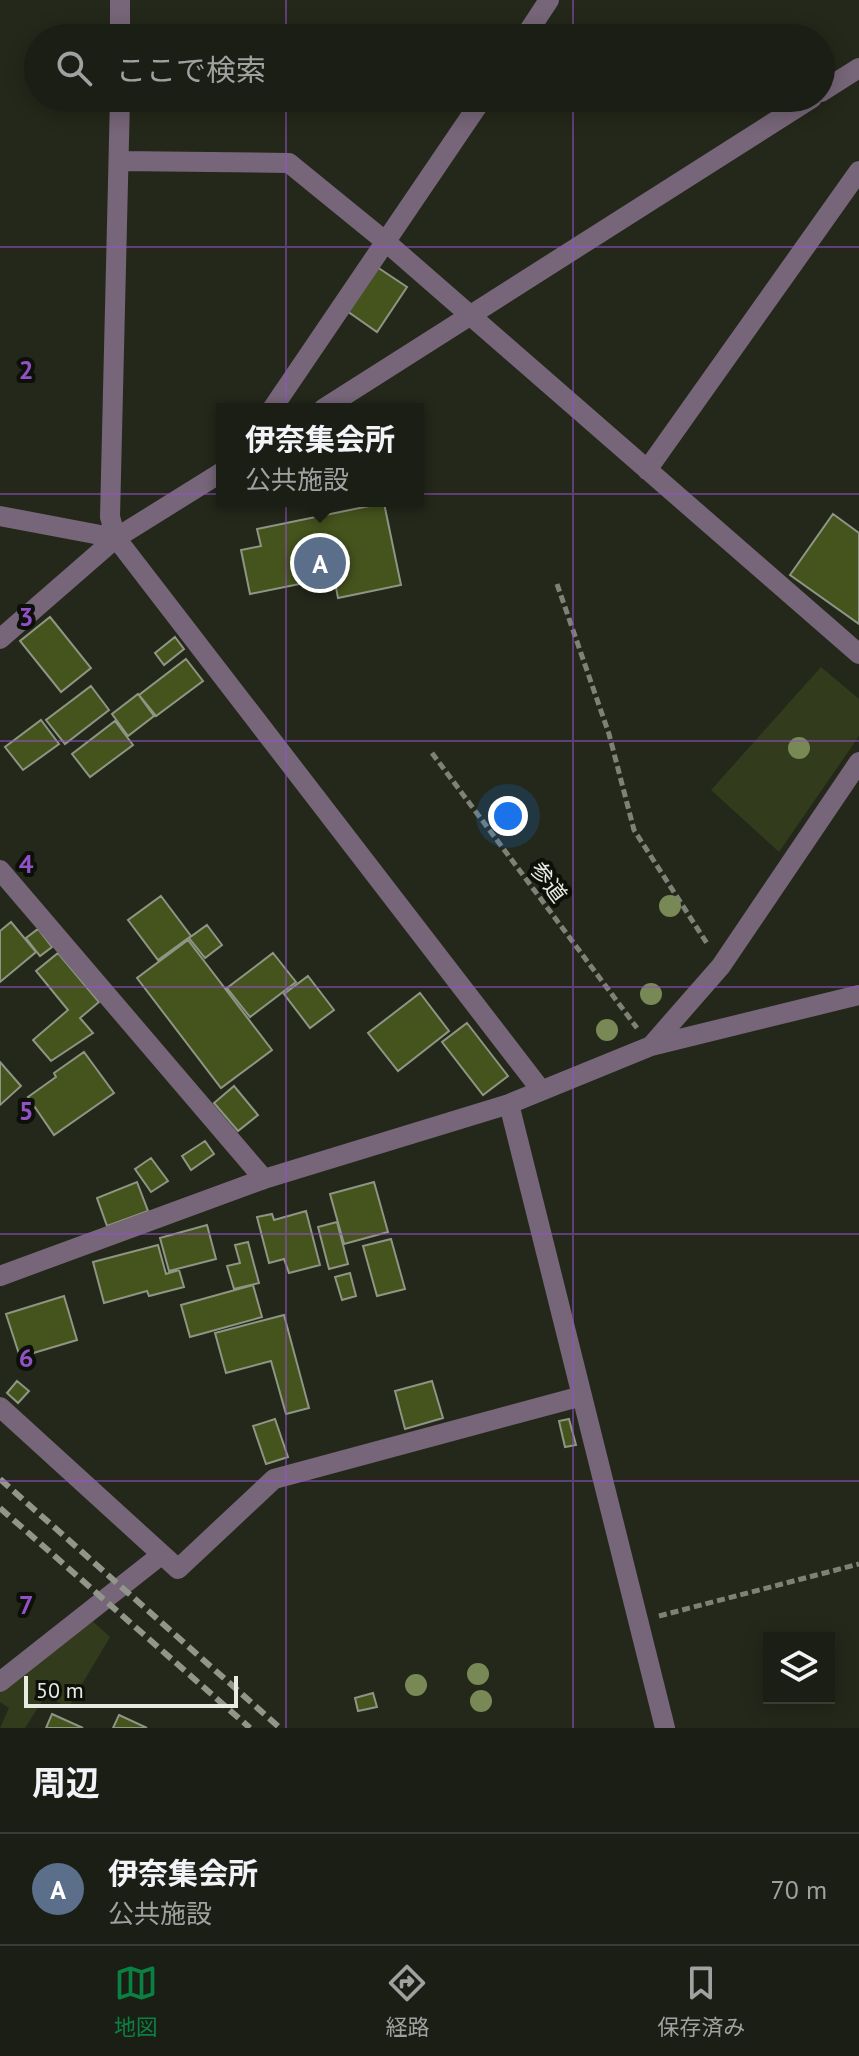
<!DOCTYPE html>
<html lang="ja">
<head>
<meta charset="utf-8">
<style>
	:root { --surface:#1a1e14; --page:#23271d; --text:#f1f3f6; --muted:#9fa2a0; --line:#383c34; --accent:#0b8043 }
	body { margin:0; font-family:"PT Sans","Noto Sans JP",sans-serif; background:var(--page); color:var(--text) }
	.controls { position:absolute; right:24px; bottom:24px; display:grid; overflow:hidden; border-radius:0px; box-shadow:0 4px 20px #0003 }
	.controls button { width:72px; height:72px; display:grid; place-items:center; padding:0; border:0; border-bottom:2px solid var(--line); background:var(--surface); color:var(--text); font:40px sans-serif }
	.scale { position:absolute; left:24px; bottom:20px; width:214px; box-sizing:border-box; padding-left:8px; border:4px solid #e8ebe2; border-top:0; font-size:22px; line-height:28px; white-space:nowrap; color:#e8ebe2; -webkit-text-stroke:6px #0d0f09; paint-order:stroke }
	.you { position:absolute; left:508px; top:816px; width:28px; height:28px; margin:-20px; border:6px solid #fff; border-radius:50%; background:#1a73e8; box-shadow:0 0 0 12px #1a73e833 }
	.badge { display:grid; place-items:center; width:52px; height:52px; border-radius:50%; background:var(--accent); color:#fff; font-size:26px; font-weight:700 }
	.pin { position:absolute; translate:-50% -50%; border:4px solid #fff; box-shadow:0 2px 8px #0006 }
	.popup { position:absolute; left:216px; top:403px; width:208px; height:104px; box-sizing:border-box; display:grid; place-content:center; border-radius:0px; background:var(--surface); filter:drop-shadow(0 2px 6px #0005); font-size:26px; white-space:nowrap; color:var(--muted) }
	.popup b { font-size:30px; color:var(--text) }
	.popup::after { content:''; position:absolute; left:50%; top:100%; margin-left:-16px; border:16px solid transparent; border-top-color:var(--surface) }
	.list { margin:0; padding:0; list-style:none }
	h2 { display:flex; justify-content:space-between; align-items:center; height:104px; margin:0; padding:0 32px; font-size:34px }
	h2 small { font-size:26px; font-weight:400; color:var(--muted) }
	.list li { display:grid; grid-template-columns:52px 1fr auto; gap:24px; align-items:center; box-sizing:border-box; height:112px; padding:0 32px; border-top:2px solid var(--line) }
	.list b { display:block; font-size:30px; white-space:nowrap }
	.list p { margin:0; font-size:26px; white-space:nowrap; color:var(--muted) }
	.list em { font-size:26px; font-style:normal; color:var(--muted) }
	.icon { flex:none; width:44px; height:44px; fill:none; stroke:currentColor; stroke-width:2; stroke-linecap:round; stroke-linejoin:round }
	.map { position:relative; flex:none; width:859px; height:1728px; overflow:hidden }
	.search { position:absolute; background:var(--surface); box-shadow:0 4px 20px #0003; left:24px; right:24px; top:24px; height:88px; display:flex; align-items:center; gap:20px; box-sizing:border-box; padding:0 28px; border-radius:44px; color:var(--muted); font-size:30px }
	.sheet { height:216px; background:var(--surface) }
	nav { display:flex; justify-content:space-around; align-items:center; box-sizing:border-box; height:112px; border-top:2px solid var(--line); background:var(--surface); font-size:22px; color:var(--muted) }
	nav a { display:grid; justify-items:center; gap:4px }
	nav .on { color:var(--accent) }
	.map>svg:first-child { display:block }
</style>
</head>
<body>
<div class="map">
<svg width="859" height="1728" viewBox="0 0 859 1728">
	<rect width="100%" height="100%" fill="#23281a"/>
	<path fill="#323b1c" d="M821 667 859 699V736L779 852 711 790Z
		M89 1618 110 1637 68 1708 46 1695 25 1728H0L9 1708 0 1702V1686Z"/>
	<path fill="#45531d" stroke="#8f9584" stroke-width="2" d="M377 267 407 287 377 332 347 311Z
		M384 503 401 585 338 598 334 577 250 594 241 550 261 546 257 529Z
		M833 514 859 533V624L790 575Z
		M50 617 91 668 61 692 20 641Z
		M175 637 184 649 164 665 155 653Z
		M186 659 203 681 156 716 139 695Z
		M91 686 109 710 65 744 46 720Z
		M138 694 154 716 128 736 112 714Z
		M41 720 59 744 23 770 5 747Z
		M115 721 133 745 90 777 72 754Z
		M161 896 191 936 158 960 128 920Z
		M11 922 36 952 0 982V931Z
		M207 925 222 945 205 958 189 938Z
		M38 929 52 947 40 956 26 938Z
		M188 940 272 1050 221 1088 137 978Z
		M58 953 99 1002 80 1018 93 1033 51 1061 33 1040 68 1010 36 971Z
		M273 953 296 982 250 1017 227 988Z
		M308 976 334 1010 310 1028 284 994Z
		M420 993 449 1031 398 1071 368 1033Z
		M467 1023 508 1076 483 1095 442 1042Z
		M84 1052 114 1093 54 1135 28 1097 56 1077 54 1073Z
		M0 1062 21 1086 0 1105Z
		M234 1086 258 1115 238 1131 214 1103Z
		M205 1141 214 1154 191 1170 182 1156Z
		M151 1158 168 1181 151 1192 135 1169Z
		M137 1182 148 1211 107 1226 97 1198Z
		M374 1182 388 1232 344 1244 330 1194Z
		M306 1211 320 1265 289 1273 284 1259 269 1263 257 1217 272 1214 274 1220Z
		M337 1222 348 1264 329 1269 318 1227Z
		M207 1225 216 1259 169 1271 160 1238Z
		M391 1239 405 1289 377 1296 363 1246Z
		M248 1242 259 1283 234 1289 227 1266 240 1263 235 1245Z
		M158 1245 166 1274 179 1270 184 1287 149 1296 147 1291 104 1303 93 1262Z
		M350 1273 356 1296 342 1300 335 1277Z
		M253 1285 262 1317 190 1337 181 1305Z
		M64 1296 77 1340 20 1357 6 1314Z
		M284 1315 309 1408 286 1414 271 1361 226 1373 215 1333Z
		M17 1381 29 1391 18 1403 7 1393Z
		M432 1381 443 1418 405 1429 395 1391Z
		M275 1419 288 1457 266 1464 253 1426Z
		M569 1419 576 1445 565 1447 559 1421Z
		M373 1693 377 1707 358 1711 355 1698Z
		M52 1714 83 1728H46Z
		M119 1715 147 1728H113Z"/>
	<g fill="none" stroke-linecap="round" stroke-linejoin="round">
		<path stroke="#7e8276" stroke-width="5" stroke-dasharray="8 4" stroke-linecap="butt" d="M557 584 609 734 634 830 708 945
			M432 753 637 1028
			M659 1616 859 1564"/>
		<path stroke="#776679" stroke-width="20" d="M120 38V0
			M524 38 549 0
			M821 92 859 68
			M120 98 110 517 116 538 541 1090
			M119 161 289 163 386 242 859 654
			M272 409 483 98
			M323 409 812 98
			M647 470 859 171
			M0 516 116 538
			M0 639 116 538 222 472
			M0 870 264 1179
			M651 1046 721 966 859 762
			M509 1104 665 1728
			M0 1276 264 1179 509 1104 651 1046 859 995
			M0 1407 178 1569 274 1479 582 1396
			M0 1682 161 1555"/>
		<path stroke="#92958a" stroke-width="6" stroke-dasharray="12 6" stroke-linecap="butt" d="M0 1479 280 1728
			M0 1508 250 1728"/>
	</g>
	<g fill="#798956">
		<circle cx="799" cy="748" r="11"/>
		<circle cx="670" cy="906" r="11"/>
		<circle cx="651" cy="994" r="11"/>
		<circle cx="607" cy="1030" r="11"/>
		<circle cx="478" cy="1674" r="11"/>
		<circle cx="416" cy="1685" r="11"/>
		<circle cx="481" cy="1701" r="11"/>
	</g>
	<path fill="none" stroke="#9152c6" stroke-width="2" stroke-opacity="0.55" d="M286 0V38M573 0V38M286 98V1728M573 98V1728M0 247H859M0 494H859M0 741H859M0 987H859M0 1234H859M0 1481H859"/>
	<g text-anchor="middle" stroke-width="8" stroke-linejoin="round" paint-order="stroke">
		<g font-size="22" fill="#e8ebe2" stroke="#0d0f09">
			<text transform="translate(549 882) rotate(53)" y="8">参道</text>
		</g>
	</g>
	<g font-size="26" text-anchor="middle" font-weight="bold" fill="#9152c6" stroke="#0d0f09" stroke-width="8" stroke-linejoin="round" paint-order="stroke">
		<text x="26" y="379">2</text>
		<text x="26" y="626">3</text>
		<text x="26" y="873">4</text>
		<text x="26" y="1120">5</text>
		<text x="26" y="1367">6</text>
		<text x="26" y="1614">7</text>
	</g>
</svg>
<div class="controls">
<button><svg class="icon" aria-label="layers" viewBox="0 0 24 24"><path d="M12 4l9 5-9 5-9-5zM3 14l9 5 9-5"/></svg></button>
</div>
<div class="scale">50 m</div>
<div class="you"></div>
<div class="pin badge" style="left:320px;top:563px;background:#5c6f8a">A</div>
<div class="popup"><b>伊奈集会所</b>公共施設</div>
<div class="search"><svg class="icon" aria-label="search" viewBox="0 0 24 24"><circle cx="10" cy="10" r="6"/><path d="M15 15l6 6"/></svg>ここで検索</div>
</div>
<section class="sheet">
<h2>周辺<small></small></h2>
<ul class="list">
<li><span class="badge" style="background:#5c6f8a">A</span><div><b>伊奈集会所</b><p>公共施設</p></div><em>70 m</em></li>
</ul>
</section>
<nav>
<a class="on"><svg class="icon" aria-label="map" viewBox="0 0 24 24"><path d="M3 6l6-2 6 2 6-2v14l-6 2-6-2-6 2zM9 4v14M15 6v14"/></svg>地図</a>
<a><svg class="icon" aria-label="directions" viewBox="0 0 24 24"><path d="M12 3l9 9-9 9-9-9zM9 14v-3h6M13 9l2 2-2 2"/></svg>経路</a>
<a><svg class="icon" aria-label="saved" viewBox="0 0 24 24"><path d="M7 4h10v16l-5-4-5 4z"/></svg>保存済み</a>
</nav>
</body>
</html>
